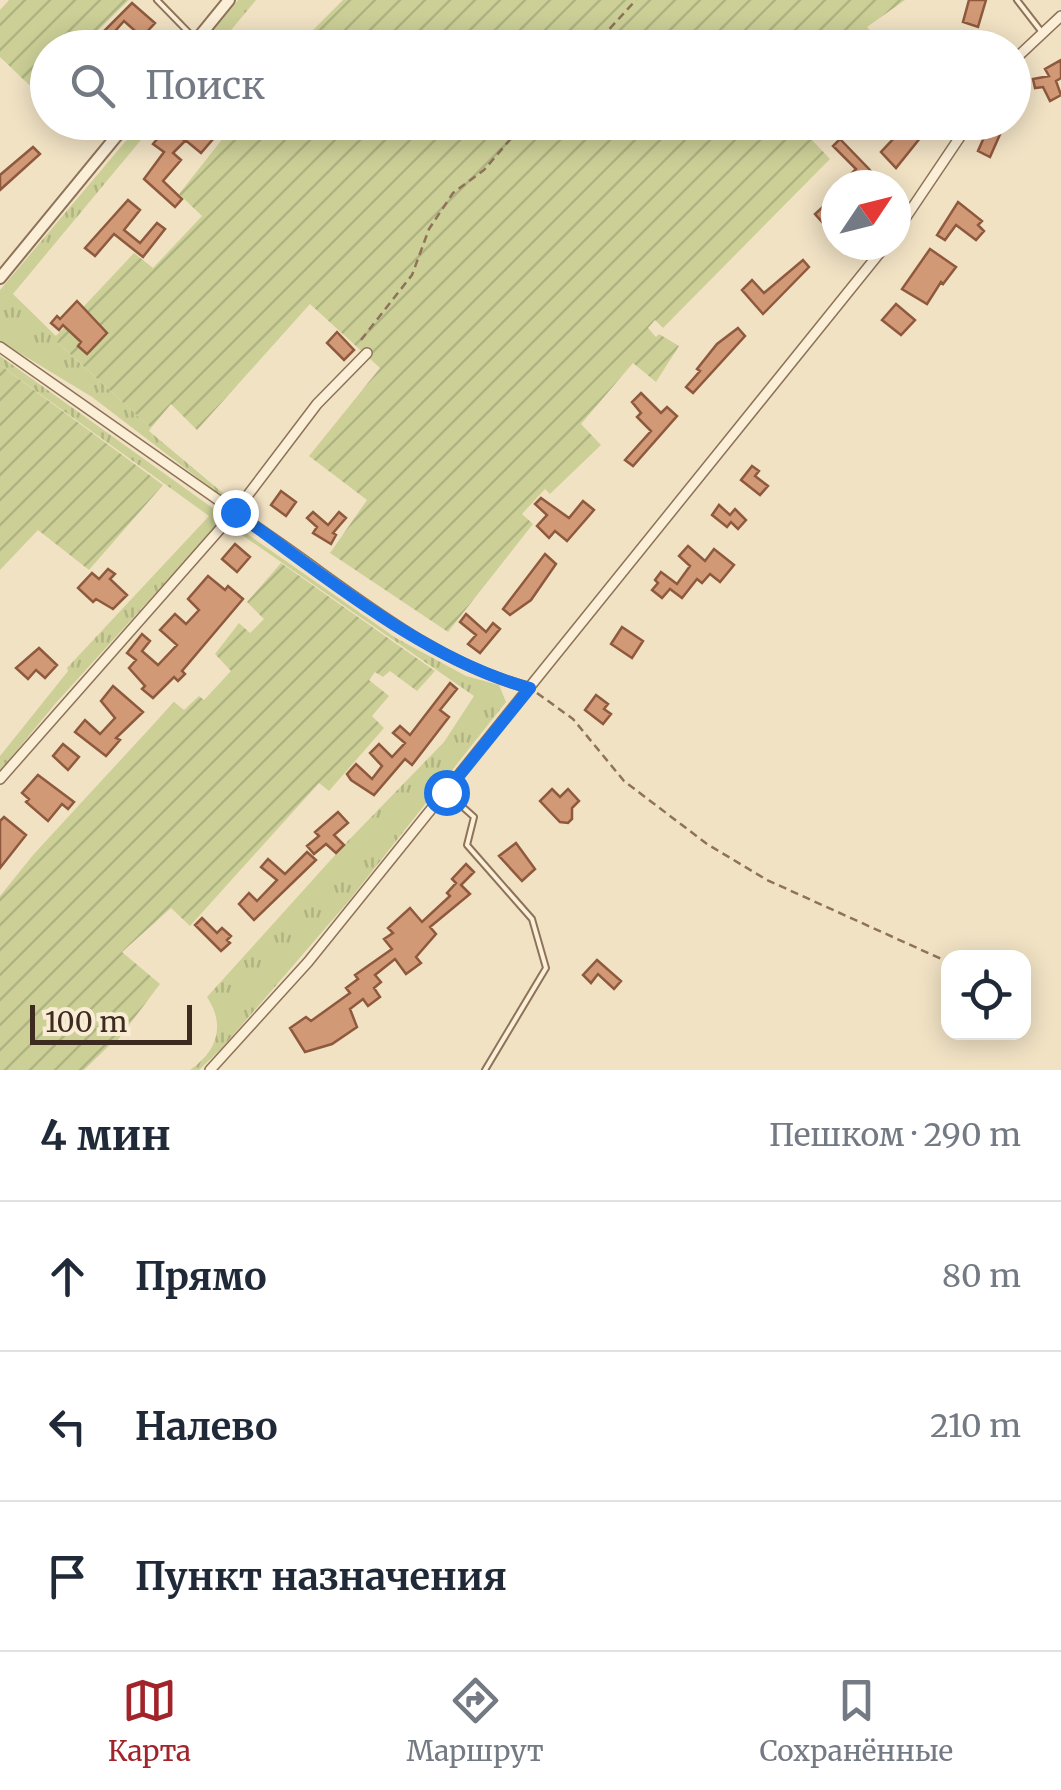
<!DOCTYPE html>
<html lang="ru">
<head>
<meta charset="utf-8">
<style>
	:root { --surface:#fff; --page:#f2f2f3; --text:#1f2937; --muted:#747a83; --line:#e0e1e3; --accent:#a1242b }
	body { margin:0; font-family:Merriweather,serif; background:var(--page); color:var(--text) }
	.controls { position:absolute; right:30px; bottom:30px; display:grid; overflow:hidden; border-radius:20px; box-shadow:0 5px 25px #0003 }
	.controls button { width:90px; height:90px; display:grid; place-items:center; padding:0; border:0; border-bottom:2px solid var(--line); background:var(--surface); color:var(--text); font:50px sans-serif }
	.compass { position:absolute; left:821px; top:170px; width:90px; height:90px; border-radius:50%; background:var(--surface); box-shadow:0 5px 25px #0003; rotate:55deg }
	.scale { position:absolute; left:30px; bottom:25px; width:162px; box-sizing:border-box; padding-left:10px; border:5px solid #3c2b1e; border-top:0; font-size:28px; line-height:35px; white-space:nowrap; color:#3c2b1e; -webkit-text-stroke:8px #f8ecd4; paint-order:stroke }
	.stop { position:absolute; width:30px; height:30px; margin:-22px; border:8px solid #1a73e8; border-radius:50%; background:#fff }
	.stop.end { background:#1a73e8; border-color:#fff; box-shadow:0 2px 10px #0008 }
	.list { margin:0; padding:0; list-style:none }
	h2 { display:flex; justify-content:space-between; align-items:center; height:130px; margin:0; padding:0 40px; font-size:42px }
	h2 small { font-size:32px; font-weight:400; color:var(--muted) }
	.list li { display:grid; grid-template-columns:65px 1fr auto; gap:30px; align-items:center; box-sizing:border-box; height:150px; padding:0 40px; border-top:2px solid var(--line) }
	.list b { display:block; font-size:38px; white-space:nowrap }
	.list em { font-size:32px; font-style:normal; color:var(--muted) }
	.icon { flex:none; width:55px; height:55px; fill:none; stroke:currentColor; stroke-width:2; stroke-linecap:round; stroke-linejoin:round }
	.map { position:relative; flex:none; width:1061px; height:1070px; overflow:hidden }
	.search { position:absolute; background:var(--surface); box-shadow:0 5px 25px #0003; left:30px; right:30px; top:30px; height:110px; display:flex; align-items:center; gap:25px; box-sizing:border-box; padding:0 35px; border-radius:55px; color:var(--muted); font-size:38px }
	.sheet { height:580px; background:var(--surface) }
	nav { display:flex; justify-content:space-around; align-items:center; box-sizing:border-box; height:140px; border-top:2px solid var(--line); background:var(--surface); font-size:28px; color:var(--muted) }
	nav a { display:grid; justify-items:center; gap:5px }
	nav .on { color:var(--accent) }
	.map>svg:first-child { display:block }
</style>
</head>
<body>
<div class="map">
<svg width="1061" height="1070" viewBox="0 0 1061 1070">
	<defs>
		<pattern id="grass-tufts" width="24" height="20" patternUnits="userSpaceOnUse" patternTransform="scale(2.5)"><rect width="24" height="20" fill="#ccd097"/><path d="M3 7l-1-3M5 7V3M7 7l1-3M15 17l-1-3M17 17v-4M19 17l1-3" fill="none" stroke="#b0b382"/></pattern>
		<pattern id="garden-furrows" width="10" height="10" patternUnits="userSpaceOnUse" patternTransform="scale(2.5)"><rect width="10" height="10" fill="#ccd097"/><path d="M-1 1l2-2M0 10L10 0M9 11l2-2" fill="none" stroke="#b0b382"/></pattern>
	</defs>
	<rect width="100%" height="100%" fill="#f1e2c4"/>
	<path fill="url(#grass-tufts)" d="M238 0H256L217 47H200Z
		M141 123H155L13 294 60 340 58 343 151 428 149 431 230 499 228 501 92 397 0 341V290Z
		M0 356 214 509 218 515V524L55 704 0 771V756L68 671 67 668 209 516 0 365Z
		M233 524 396 638 466 676 499 685 506 702 347 903 222 1048 199 1070H190C217 1051 226 1026 207 997L345 844 444 742 474 696 229 526Z"/>
	<path fill="url(#garden-furrows)" d="M9 0H129L88 40 91 43 87 47 48 48 47 102 0 57V10Z
		M343 0H905L867 27 883 47H296Z
		M235 123H796L830 159 663 328 655 320 648 328 656 337 659 334 679 346 656 382 633 363 581 424 601 445 550 494 545 489 522 514 533 524 448 632 330 553 367 500 309 456 380 368 310 304 197 430 171 404 151 428 57 342 59 340 56 336 134 253 153 268 202 216 179 194Z
		M0 365 163 485 89 570 38 530 0 570Z
		M281 563 435 671 417 691 390 671 383 677 375 672 369 680 389 696 372 716 384 728 329 791 319 783 190 926 171 908 122 952 160 984 117 1041 115 1040 84 1070H0V896L33 855 174 702 184 710 199 696 204 700 231 671 215 654 239 623 250 633 264 619 247 602Z"/>
	<path fill="#d29977" stroke="#8e593d" stroke-width="2.5" d="M969 0H986L978 27 963 22Z
		M132 3 155 23 142 37 124 21 108 39 101 34Z
		M1061 60V78L1056 81 1061 95 1050 101 1043 87 1035 88 1033 79 1049 76 1045 69Z
		M197 122H211L204 131 213 139 201 153 184 139Z
		M898 122H933L896 168 881 152 894 138 888 133Z
		M168 126 185 141 173 153 181 160 163 181 182 199 175 207 144 179 164 152 153 144Z
		M989 126 1001 132 990 157 978 151Z
		M840 139 869 169 882 185H854L847 178 856 169 833 146Z
		M33 147 40 154 0 190V175Z
		M128 200 140 210 124 230 140 243 157 223 165 229 143 257 114 234 95 256 85 248Z
		M958 202 982 221 978 225 984 231 976 240 956 225 945 240 937 235Z
		M826 204 836 214V225L830 231 815 214Z
		M930 249 956 267 943 284 941 282 927 304 902 289Z
		M803 260 809 267 763 314 742 290 752 280 764 293Z
		M77 301 107 333 87 354 78 346 81 342 63 325 59 330 51 323 57 316 60 319Z
		M896 304 915 320 901 335 882 320Z
		M738 328 745 336 693 393 686 387 700 371 697 369 717 344Z
		M337 332 354 350 344 360 327 343Z
		M641 393 661 413 667 407 677 416 633 466 625 460 651 431 637 417 641 413 632 402Z
		M752 466 759 471 755 476 768 486 760 495 741 480Z
		M281 491 296 502 286 516 271 505Z
		M541 498 569 518 583 501 594 510 567 541 555 531 549 538 537 526 547 515 535 504Z
		M719 505 730 515 735 509 746 520 738 529 731 522 727 527 712 515Z
		M313 512 328 525 339 512 346 518 333 533 336 535 331 544 313 533 317 527 307 518Z
		M235 544 250 557 237 572 222 559Z
		M688 546 705 561 714 549 734 565 720 582 710 574 702 583 697 579 682 598 670 589 662 598 652 590 658 583 655 580 661 572 677 584 690 566 679 556Z
		M545 554 556 564 531 600 510 615 503 609Z
		M108 569 115 574 110 579 127 595 113 609 96 599 93 602 78 588 92 573 99 579Z
		M208 576 225 590 228 586 243 599 182 671 185 674 178 681 174 677 153 698 142 689 145 686 129 668 136 660 127 653 142 634 150 641 142 651 158 665 177 645 160 630 175 614 186 624 199 610 188 599Z
		M466 614 486 632 493 623 500 629 480 653 468 644 476 635 460 622Z
		M622 627 643 641 632 658 611 644Z
		M39 648 57 665 45 678 36 670 28 679 16 668Z
		M450 683 457 689 440 710 449 717 412 765 405 759 374 795 351 780 347 774 356 764 372 779 382 766 370 753 379 744 392 757 405 743 393 733 400 726 410 735Z
		M113 686 143 712 116 738 120 740 106 756 75 732 85 720 100 734 115 718 101 701Z
		M596 695 608 704 604 709 611 714 603 724 585 710Z
		M63 744 79 757 68 770 53 756Z
		M38 775 74 802 68 809 62 804 48 821 26 802 29 799 22 793Z
		M552 789 560 797 568 789 579 801 572 808V819L568 823 560 822 540 801Z
		M338 812 348 823 334 835 344 845 336 853 326 844 314 854 307 846 319 836 315 832Z
		M4 817 26 835 0 868V821Z
		M516 843 535 869 522 881 499 856Z
		M307 852 316 860 254 920 239 904 249 893 257 901 277 880 261 867 268 859 285 874Z
		M466 864 474 872 461 885 470 894 430 927 436 934 416 957 421 963 406 974 395 959 375 975 381 982 374 988 380 997 368 1006 363 999 350 1009 357 1027 332 1044 305 1052 290 1028 306 1017 311 1021 350 993 346 988 358 979 355 975 392 949 384 939 393 933 388 928 410 908 422 922 450 896 447 893 456 883 452 879Z
		M202 918 217 933 222 928 231 936 227 940 230 943 221 951 195 925Z
		M597 960 621 981 614 989 598 974 591 983 583 975Z"/>
	<g fill="none" stroke-linecap="round" stroke-linejoin="round">
		<defs>
			<path id="service" d="M157 0 196 40
				M1017 0 1041 31
				M446 792 474 817 467 845 532 919 546 968 485 1070"/>
			<path id="minor" d="M1014 60 1061 16
				M896 232 970 122
				M0 347C94 413 187 478 281 544 358 598 437 664 530 688
				M0 779 235 512 317 404 367 353
				M210 1070 308 962 886 245"/>
			<path id="tertiary" d="M190 48 229 0
				M0 278 128 122"/>
		</defs>
		<use href="#service" stroke="#8e7259" stroke-width="8"/>
		<use href="#minor" stroke="#8e7259" stroke-width="12"/>
		<use href="#tertiary" stroke="#8e7259" stroke-width="14"/>
		<path stroke="#8e7259" stroke-width="2.5" stroke-dasharray="8 5" stroke-linecap="butt" d="M592 48 636 0
			M361 340 412 275 429 229 453 193 484 170 525 122
			M537 693 573 719 624 781 707 844 767 880 948 962"/>
		<use href="#service" stroke="#fbefd8" stroke-width="4"/>
		<use href="#minor" stroke="#fbefd8" stroke-width="9"/>
		<use href="#tertiary" stroke="#fbefd8" stroke-width="10"/>
	</g>
	<g fill="none" stroke-linecap="round" stroke-linejoin="round">
		<path stroke="#1a73e8" stroke-width="12" d="M235 512C324 575 424 660 530 688L446 792"/>
	</g>
</svg>
<div class="controls">
<button><svg class="icon" aria-label="locate" viewBox="0 0 24 24"><circle cx="12" cy="12" r="6"/><path d="M12 2v4M12 18v4M2 12h4M18 12h4"/></svg></button>
</div>
<svg class="compass" viewBox="-18 -18 36 36"><path d="M0-13l5 13h-10z" fill="#e53935"/><path d="M0 13l5-13h-10z" fill="#747a83"/></svg>
<div class="scale">100 m</div>
<div class="stop" style="left:446px;top:792px"></div>
<div class="stop end" style="left:235px;top:512px"></div>
<div class="search"><svg class="icon" aria-label="search" viewBox="0 0 24 24"><circle cx="10" cy="10" r="6"/><path d="M15 15l6 6"/></svg>Поиск</div>
</div>
<section class="sheet">
<h2>4 мин<small>Пешком · 290 m</small></h2>
<ul class="list">
<li><svg class="icon" aria-label="ahead" viewBox="0 0 24 24"><path d="M12 20V5M6 11l6-6 6 6"/></svg><div><b>Прямо</b></div><em>80 m</em></li>
<li><svg class="icon" aria-label="left" viewBox="0 0 24 24"><path d="M17 20v-9H6M10 6l-5 5 5 5"/></svg><div><b>Налево</b></div><em>210 m</em></li>
<li><svg class="icon" aria-label="arrive" viewBox="0 0 24 24"><path d="M6 21V4h12l-3 4 3 4H6"/></svg><div><b>Пункт назначения</b></div></li>
</ul>
</section>
<nav>
<a class="on"><svg class="icon" aria-label="map" viewBox="0 0 24 24"><path d="M3 6l6-2 6 2 6-2v14l-6 2-6-2-6 2zM9 4v14M15 6v14"/></svg>Карта</a>
<a><svg class="icon" aria-label="directions" viewBox="0 0 24 24"><path d="M12 3l9 9-9 9-9-9zM9 14v-3h6M13 9l2 2-2 2"/></svg>Маршрут</a>
<a><svg class="icon" aria-label="saved" viewBox="0 0 24 24"><path d="M7 4h10v16l-5-4-5 4z"/></svg>Сохранённые</a>
</nav>
</body>
</html>
